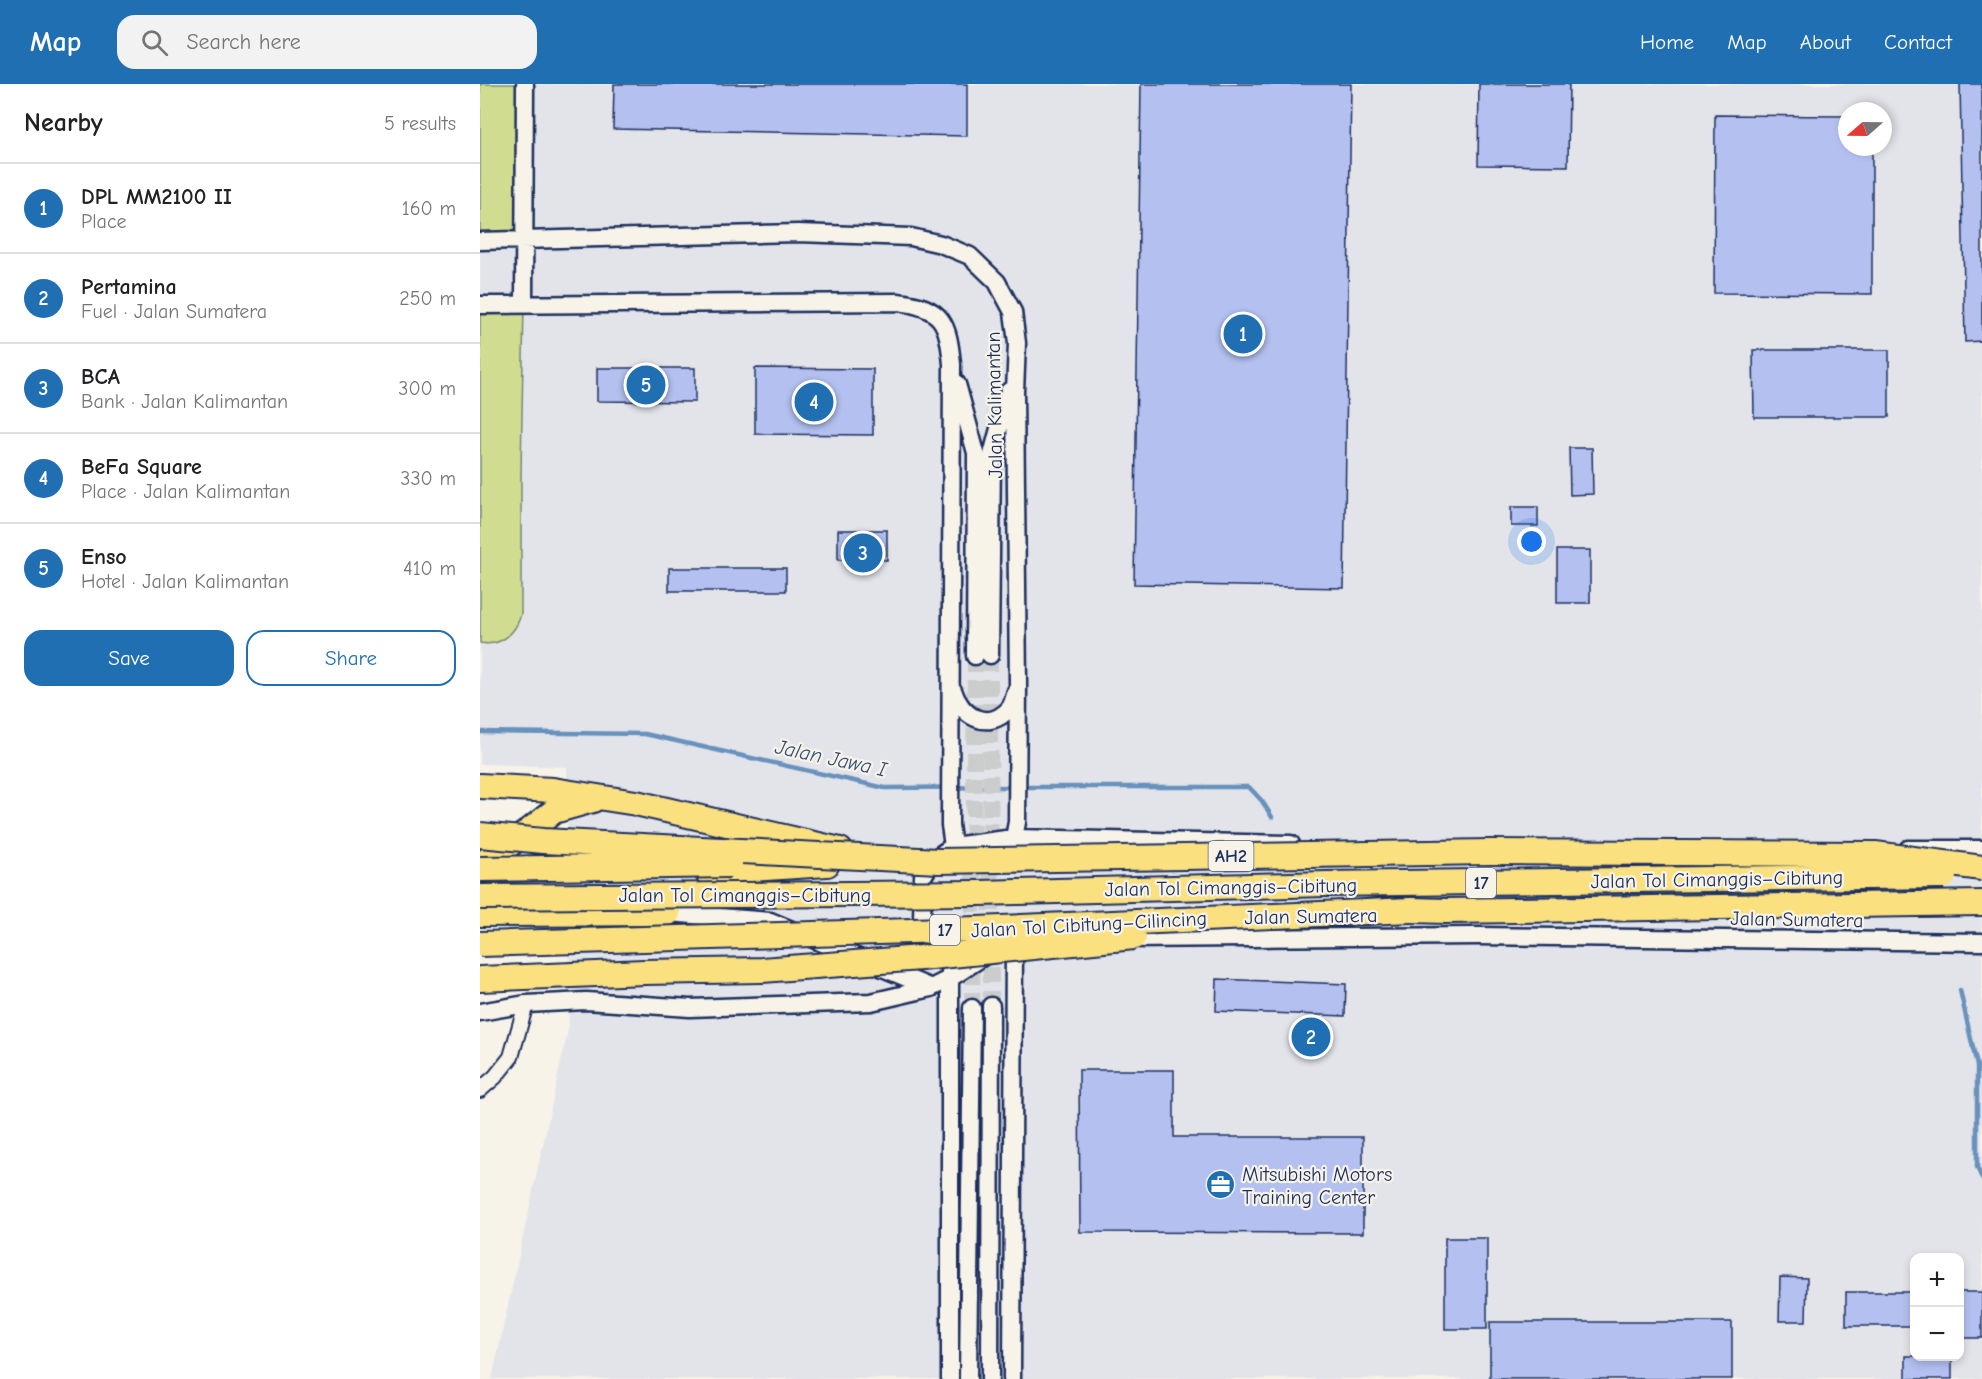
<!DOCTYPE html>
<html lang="en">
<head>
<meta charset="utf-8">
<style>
	:root { --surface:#fff; --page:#f2f2f2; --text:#202124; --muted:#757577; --line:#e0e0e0; --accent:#1f6fb2 }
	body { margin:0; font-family:"Comic Neue",sans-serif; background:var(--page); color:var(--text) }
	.controls { position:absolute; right:18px; bottom:18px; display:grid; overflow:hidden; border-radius:12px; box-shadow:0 3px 9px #0003 }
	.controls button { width:54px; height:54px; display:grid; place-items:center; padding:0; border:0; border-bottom:2px solid var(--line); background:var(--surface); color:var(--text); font:30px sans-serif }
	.compass { position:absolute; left:1358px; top:18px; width:54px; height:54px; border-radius:50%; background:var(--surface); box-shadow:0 3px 9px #0003; rotate:250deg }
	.you { position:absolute; left:1052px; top:458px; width:21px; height:21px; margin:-15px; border:4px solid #fff; border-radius:50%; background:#1a73e8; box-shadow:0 0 0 9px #1a73e833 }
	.badge { display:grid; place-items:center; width:39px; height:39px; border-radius:50%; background:var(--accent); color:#fff; font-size:20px; font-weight:700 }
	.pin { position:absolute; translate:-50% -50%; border:3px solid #fff; box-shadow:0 2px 6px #0006 }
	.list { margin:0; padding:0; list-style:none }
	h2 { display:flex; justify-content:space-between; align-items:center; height:78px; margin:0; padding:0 24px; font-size:26px }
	h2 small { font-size:20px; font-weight:400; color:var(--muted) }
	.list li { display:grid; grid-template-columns:39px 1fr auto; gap:18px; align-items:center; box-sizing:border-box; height:90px; padding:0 24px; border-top:2px solid var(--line) }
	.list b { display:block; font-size:22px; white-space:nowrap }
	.list p { margin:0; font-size:20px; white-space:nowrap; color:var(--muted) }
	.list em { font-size:20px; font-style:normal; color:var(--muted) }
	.actions { display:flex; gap:12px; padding:18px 24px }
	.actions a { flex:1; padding:14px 0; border:2px solid var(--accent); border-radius:18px; text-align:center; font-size:21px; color:var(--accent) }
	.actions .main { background:var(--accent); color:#fff }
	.icon { flex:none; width:33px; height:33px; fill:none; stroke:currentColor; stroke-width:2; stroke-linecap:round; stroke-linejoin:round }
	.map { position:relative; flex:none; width:1502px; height:1295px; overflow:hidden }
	header { display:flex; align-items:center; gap:36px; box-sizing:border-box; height:84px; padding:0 30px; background:var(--accent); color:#fff }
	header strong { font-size:28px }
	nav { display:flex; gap:33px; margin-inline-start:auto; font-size:21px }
	.search { width:420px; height:54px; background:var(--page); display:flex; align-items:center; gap:15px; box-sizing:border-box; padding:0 21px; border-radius:18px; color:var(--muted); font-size:22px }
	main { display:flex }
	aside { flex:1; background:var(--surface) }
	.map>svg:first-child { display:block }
</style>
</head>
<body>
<header>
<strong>Map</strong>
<div class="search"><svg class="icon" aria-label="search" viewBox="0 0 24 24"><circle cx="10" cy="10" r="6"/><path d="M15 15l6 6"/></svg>Search here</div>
<nav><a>Home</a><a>Map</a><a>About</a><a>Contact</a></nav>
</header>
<main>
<aside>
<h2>Nearby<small>5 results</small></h2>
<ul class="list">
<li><span class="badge">1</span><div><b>DPL MM2100 II</b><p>Place</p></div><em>160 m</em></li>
<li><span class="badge">2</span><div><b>Pertamina</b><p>Fuel · Jalan Sumatera</p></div><em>250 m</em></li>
<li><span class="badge">3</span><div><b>BCA</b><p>Bank · Jalan Kalimantan</p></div><em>300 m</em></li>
<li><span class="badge">4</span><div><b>BeFa Square</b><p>Place · Jalan Kalimantan</p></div><em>330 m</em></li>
<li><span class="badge">5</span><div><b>Enso</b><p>Hotel · Jalan Kalimantan</p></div><em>410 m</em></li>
</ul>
<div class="actions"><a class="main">Save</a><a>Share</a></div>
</aside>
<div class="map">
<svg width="1502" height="1295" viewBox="0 0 1502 1295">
	<rect width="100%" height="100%" fill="#f7f3e8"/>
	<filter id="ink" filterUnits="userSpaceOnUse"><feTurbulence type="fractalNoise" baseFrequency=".0167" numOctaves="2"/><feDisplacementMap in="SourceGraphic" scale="12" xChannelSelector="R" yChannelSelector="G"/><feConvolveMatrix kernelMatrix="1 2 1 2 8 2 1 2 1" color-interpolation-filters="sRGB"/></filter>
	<g filter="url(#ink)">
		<path fill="#e3e4ea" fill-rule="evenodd" d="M0 0H1502V1295H12L89 941 87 683 0 680ZM1367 27H1403V63H1367ZM1434 1174H1480V1272H1434Z"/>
		<path fill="#d0dc8f" stroke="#768676" stroke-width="1.5" d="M0 0H45V157H0Z
			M44 220 41 387V530C36 549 21 563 0 559V221Z"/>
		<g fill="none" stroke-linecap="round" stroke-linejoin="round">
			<path stroke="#6891bc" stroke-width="4.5" d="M0 648 165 650 405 704 534 703
				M542 703H769L782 717 792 733
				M995 810H1295
				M1480 906 1497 982V1083L1502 1095"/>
		</g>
		<path fill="#b3c0f0" stroke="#1b2f5e" stroke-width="1.5" d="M134 0H487V52L133 45Z
			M661 0H871L864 504 654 500Z
			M999 0H1089L1088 82 998 81Z
			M1480 0H1502V257L1485 258Z
			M1235 31 1367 32V63H1392V210L1234 209Z
			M1273 266H1409V333H1274Z
			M117 284H215V318L117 317Z
			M275 284 393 285V351L275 350Z
			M1089 364H1112L1113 410 1090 411Z
			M1031 423H1058V442H1031Z
			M358 446H407V476H358Z
			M1077 466H1110V519H1077Z
			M189 484H306V507H189Z
			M737 895 866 900 865 932 736 927Z
			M599 986H694V1053H883V1149L600 1148Z
			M965 1154H1007V1245H965Z
			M1300 1193 1327 1194 1326 1237H1299Z
			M1366 1208H1434V1242H1366Z
			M1479 1208H1502V1254H1479Z
			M1010 1238H1252V1295H1010Z
			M1426 1272H1472V1295H1426Z"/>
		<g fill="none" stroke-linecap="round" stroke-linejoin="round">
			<path stroke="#cbcccc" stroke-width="16" stroke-dasharray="16 8" stroke-linecap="butt" d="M510 571 511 922
				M492 924 495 572"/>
			<defs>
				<path id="minor" d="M0 1006 15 993 31 973 46 920"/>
				<path id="tertiary" d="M0 157 318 149 431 153 461 160 490 172 517 198 533 228 537 259 535 308 538 600 537 738 534 754
					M44 220 45 0
					M0 221 418 218C463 223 468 239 472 280L470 741 473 762
					M477 300 496 369 495 572
					M510 571 512 371 529 307
					M473 606C480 631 507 649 529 625 533 620 534 613 536 607
					M1428 765H1502
					M449 775H454L473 762 534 754 811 760
					M454 775 443 792 442 838 452 852H454
					M188 829 290 837 451 904
					M645 855 998 852 1502 858
					M470 888V1295
					M0 928 46 920 106 917 210 924 391 918 451 904 469 895 509 869
					M488 1295 492 924
					M510 1295 511 922
					M532 1295 534 854"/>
				<path id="motorway" d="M0 702 73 706 156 719 360 766
					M0 781 49 747 74 727 113 716
					M227 788 347 780
					M931 826 966 827 1502 819
					M0 830 188 829
					M0 895 164 888"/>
			</defs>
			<use href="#minor" stroke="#1b2f5e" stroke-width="18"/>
			<use href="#tertiary" stroke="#1b2f5e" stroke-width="21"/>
			<use href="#motorway" stroke="#1b2f5e" stroke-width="28"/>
			<use href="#minor" stroke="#f7f3e8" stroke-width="14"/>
			<use href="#tertiary" stroke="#f7f3e8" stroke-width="16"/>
			<use href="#motorway" stroke="#fbe080" stroke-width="24"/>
			<defs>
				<path id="motorway-bridge" d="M0 751 63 757 459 777 1009 768 1395 770 1502 784
					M0 785 250 781
					M0 813 500 809 846 800 1464 792
					M0 860 497 845 931 826
					M164 888 282 886 441 874 654 853"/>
			</defs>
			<use href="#motorway-bridge" stroke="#1b2f5e" stroke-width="28" stroke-linecap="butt"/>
			<use href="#motorway-bridge" stroke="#fbe080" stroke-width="24"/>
		</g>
	</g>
	<defs>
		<symbol id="office-disc" viewBox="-11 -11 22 22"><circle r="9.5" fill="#1f6fb2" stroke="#f7f3e8"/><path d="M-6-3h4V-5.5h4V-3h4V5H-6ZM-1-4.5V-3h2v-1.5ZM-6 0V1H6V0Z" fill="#fff"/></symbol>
	</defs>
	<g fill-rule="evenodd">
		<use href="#office-disc" x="724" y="1084" width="33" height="33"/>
	</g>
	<g text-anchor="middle" stroke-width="4.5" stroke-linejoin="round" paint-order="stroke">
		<g fill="#f7f3e8" stroke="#5d6a87" stroke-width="1.5">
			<rect x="728.5" y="757" width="45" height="30" rx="4.5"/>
			<rect x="986" y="784" width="30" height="30" rx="4.5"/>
			<rect x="450" y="831" width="30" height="30" rx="4.5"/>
		</g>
		<g font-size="18" font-weight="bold" fill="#1b2f5e">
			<text x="751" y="778">AH2</text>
			<text x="1001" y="805">17</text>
			<text x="465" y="852">17</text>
		</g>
		<g font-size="20" fill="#1b2f5e" stroke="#f7f3e8">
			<text transform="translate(514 321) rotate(-91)" y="7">Jalan Kalimantan</text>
			<text transform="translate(1237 795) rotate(-1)" y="7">Jalan Tol Cimanggis–Cibitung</text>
			<text transform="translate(751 803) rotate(-1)" y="7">Jalan Tol Cimanggis–Cibitung</text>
			<text x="265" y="818">Jalan Tol Cimanggis–Cibitung</text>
			<text transform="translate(831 832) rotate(-1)" y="7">Jalan Sumatera</text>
			<text transform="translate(1317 835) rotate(1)" y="7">Jalan Sumatera</text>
			<text transform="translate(609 840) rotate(-3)" y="7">Jalan Tol Cibitung–Cilincing</text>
		</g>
		<g font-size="20" fill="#1b2f5e" stroke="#f7f3e8" text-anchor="start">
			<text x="762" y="1097">Mitsubishi Motors<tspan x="762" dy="23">Training Center</tspan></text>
		</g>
		<g font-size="21" font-style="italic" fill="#35507d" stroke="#f7f3e8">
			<text transform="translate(351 674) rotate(12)" y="7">Jalan Jawa I</text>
		</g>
	</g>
</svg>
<div class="controls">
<button>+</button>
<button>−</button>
</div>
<svg class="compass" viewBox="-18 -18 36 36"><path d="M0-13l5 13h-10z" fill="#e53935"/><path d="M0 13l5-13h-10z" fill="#757577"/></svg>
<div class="you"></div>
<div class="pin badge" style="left:763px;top:250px">1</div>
<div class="pin badge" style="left:831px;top:953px">2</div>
<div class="pin badge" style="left:383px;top:469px">3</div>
<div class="pin badge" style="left:334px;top:318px">4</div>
<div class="pin badge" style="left:166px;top:301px">5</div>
</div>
</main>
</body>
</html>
